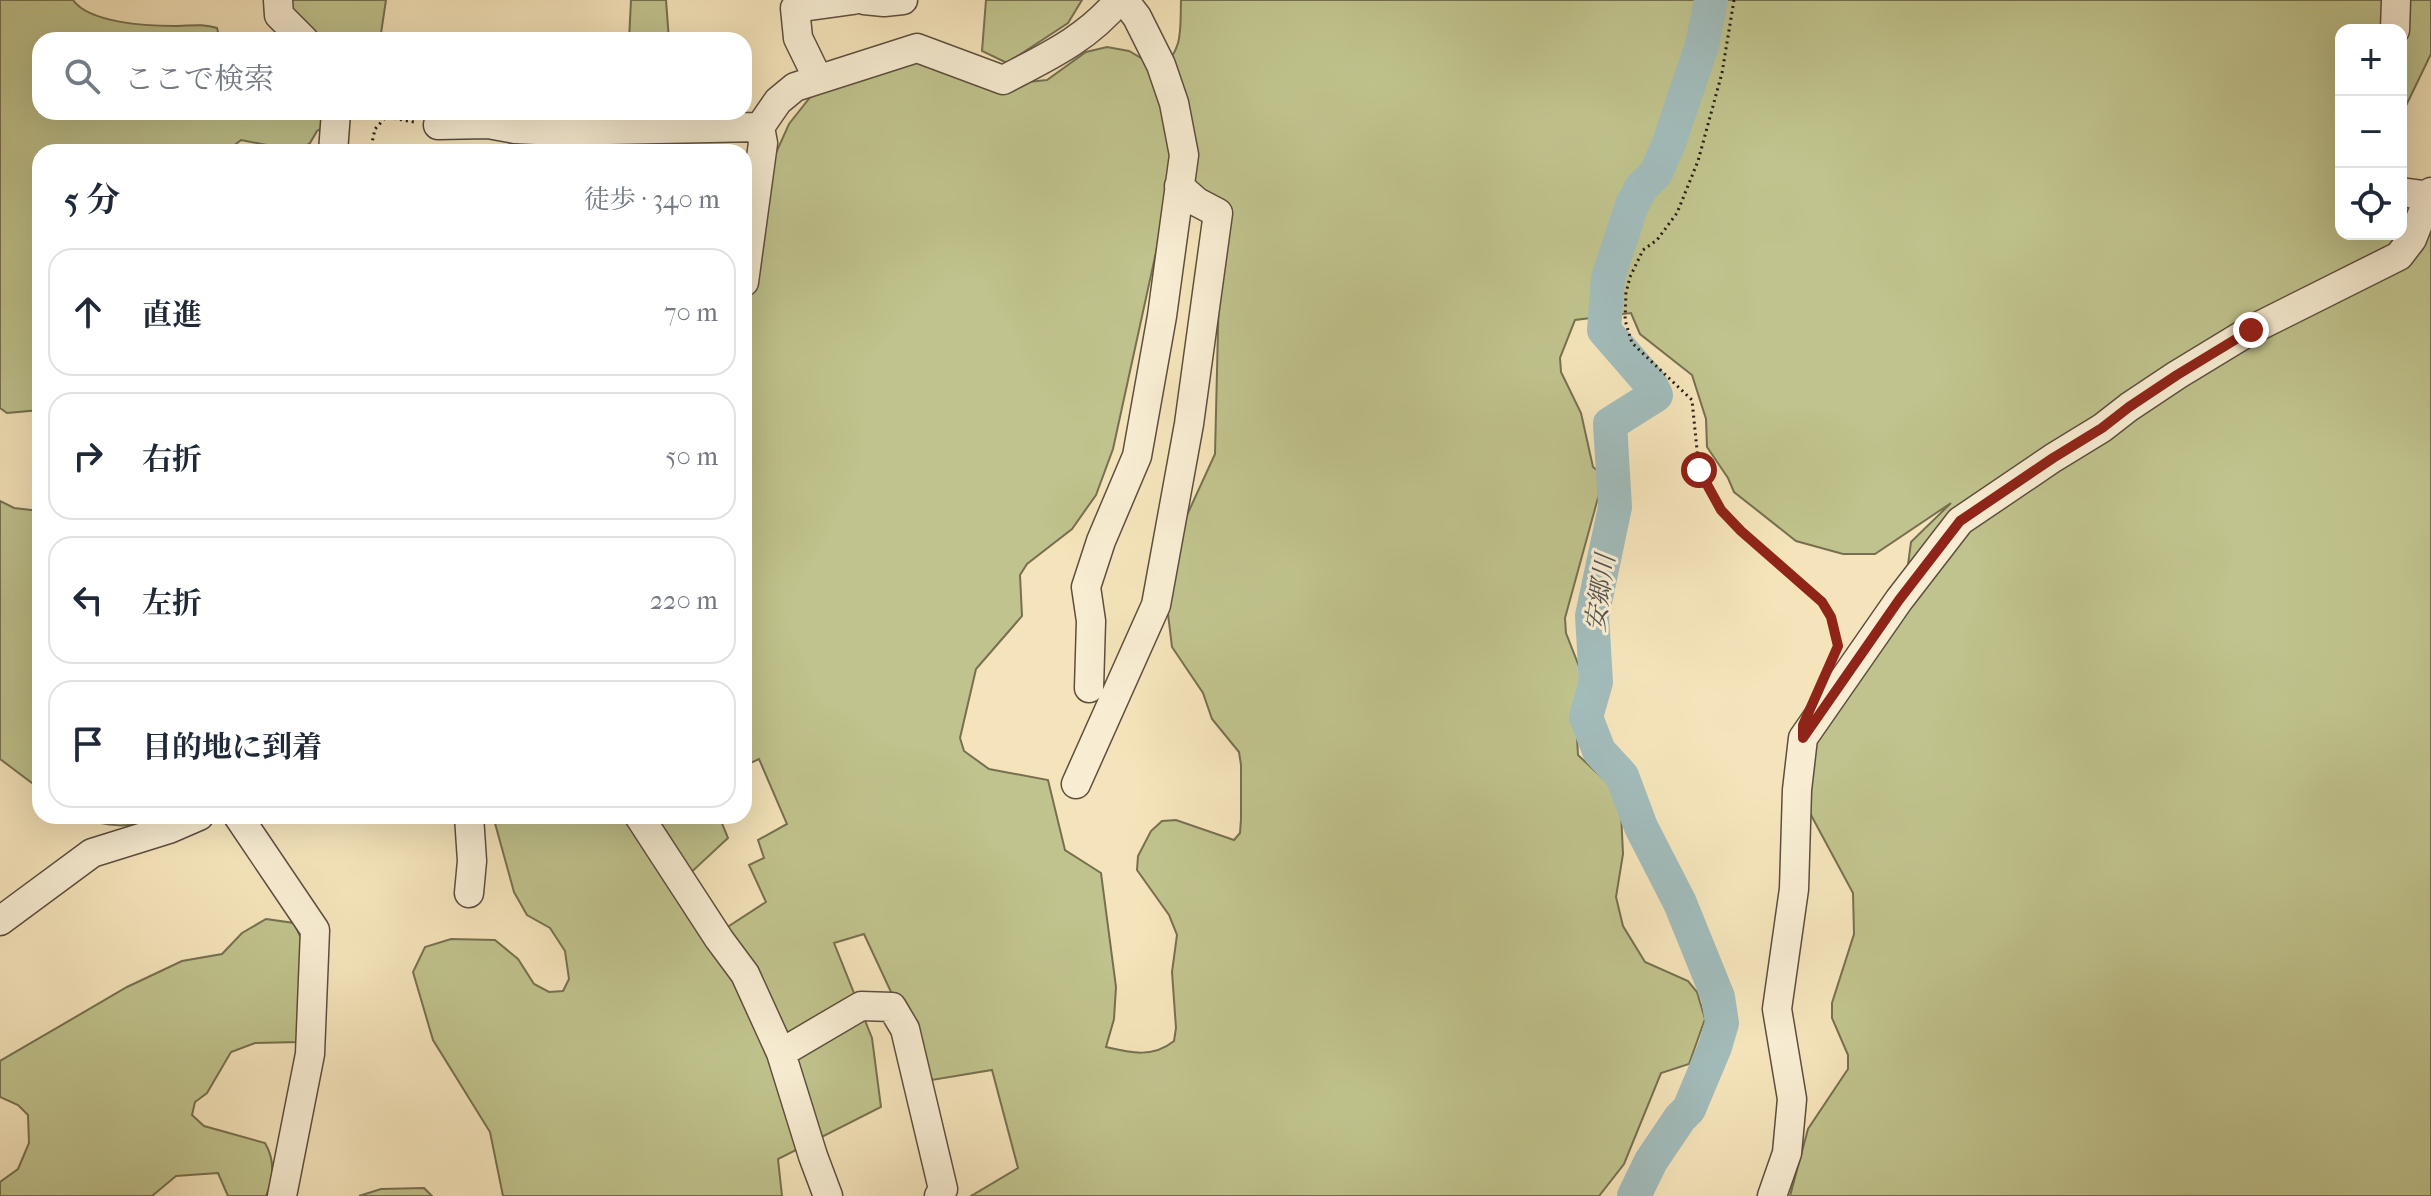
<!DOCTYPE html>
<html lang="ja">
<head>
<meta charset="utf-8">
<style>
	:root { --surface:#fff; --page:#f2f2f3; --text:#1f2937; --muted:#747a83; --line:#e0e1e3 }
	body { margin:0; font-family:"IM FELL French Canon","Noto Serif JP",serif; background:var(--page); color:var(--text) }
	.controls { position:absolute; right:24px; top:24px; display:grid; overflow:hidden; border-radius:16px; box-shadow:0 8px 32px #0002 }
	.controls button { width:72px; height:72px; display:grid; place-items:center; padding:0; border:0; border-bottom:2px solid var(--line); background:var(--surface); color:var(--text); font:40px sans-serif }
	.stop { position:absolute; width:24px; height:24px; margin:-18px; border:6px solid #8f2418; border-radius:50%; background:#fff }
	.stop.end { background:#8f2418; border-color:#fff; box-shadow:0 2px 8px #0008 }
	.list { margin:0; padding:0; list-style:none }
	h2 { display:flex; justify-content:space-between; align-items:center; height:104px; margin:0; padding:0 32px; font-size:34px }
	h2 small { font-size:26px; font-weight:400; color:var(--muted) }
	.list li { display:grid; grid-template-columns:52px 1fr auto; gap:24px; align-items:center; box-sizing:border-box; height:128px; margin:0 16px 16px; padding:0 16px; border:2px solid var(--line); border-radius:24px }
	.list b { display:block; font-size:30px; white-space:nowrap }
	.list em { font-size:26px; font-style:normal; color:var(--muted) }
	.icon { flex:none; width:44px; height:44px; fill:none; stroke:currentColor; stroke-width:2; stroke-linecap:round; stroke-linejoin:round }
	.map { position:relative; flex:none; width:2431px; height:1196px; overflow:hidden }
	.search { position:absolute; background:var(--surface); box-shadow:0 8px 32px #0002; left:32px; top:32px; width:720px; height:88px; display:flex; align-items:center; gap:20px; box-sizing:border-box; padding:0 28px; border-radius:24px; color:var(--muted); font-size:30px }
	.panel { position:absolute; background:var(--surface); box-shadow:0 8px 32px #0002; left:32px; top:144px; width:720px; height:680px; border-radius:24px }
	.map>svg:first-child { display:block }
</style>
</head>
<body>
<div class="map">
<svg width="2431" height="1196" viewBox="0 0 2431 1196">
	<rect width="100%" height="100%" fill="#f5e4bb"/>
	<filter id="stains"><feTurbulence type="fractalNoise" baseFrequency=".0025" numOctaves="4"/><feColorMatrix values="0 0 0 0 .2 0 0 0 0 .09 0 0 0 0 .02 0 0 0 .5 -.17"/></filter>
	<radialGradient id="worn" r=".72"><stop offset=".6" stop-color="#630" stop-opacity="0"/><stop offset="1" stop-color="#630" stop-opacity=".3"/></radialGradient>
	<path fill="#c0c38d" stroke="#767050" stroke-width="2" fill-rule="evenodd" d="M0 0H73C89 23 147 26 174 26 190 26 202 23 217 28L220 40H40V112H351L317 131 310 143 298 151 241 140 226 152H40V410L7 413 0 408Z
		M286 0H386L380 40H277L279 15Z
		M631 0H666L669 40H629Z
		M986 0H1082L1068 23 1007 63 982 51Z
		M1181 0H2431V54L2401 116V30H2341V234H2401V185L2431 208V1196H1790L1808 1129 1848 1069V1055L1832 1018V1003L1854 934 1853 893 1804 802 1814 734 1902 610 1911 542 1951 503 1875 554H1843L1796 541 1734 492 1728 478 1707 447 1706 419 1692 375 1640 334 1631 313 1575 320 1560 358 1561 372 1581 413 1593 467 1604 476 1565 618 1566 633 1582 674 1575 702 1578 755 1610 785 1621 812 1623 854 1616 897 1623 926 1645 962 1688 981 1697 992 1705 1019 1689 1064 1661 1073 1624 1164 1599 1196H971L1018 1168 992 1070 932 1080 864 934 834 943 872 1038 881 1107 778 1159 782 1196H503L490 1132 433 1040 413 972 425 947 451 939 495 940 518 959 534 984 549 992 563 991 569 979 565 951 550 928 527 915 514 892 493 816H719L728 838 672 890 712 937 766 902 749 865 764 858 758 840 787 824 759 759 744 766V266L766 175 789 124 819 86 919 58 1010 84 1047 80 1086 52 1107 47 1129 51 1160 69C1184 50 1180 29 1181 0ZM1172 179 1227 206 1220 247 1215 454 1182 526 1165 589 1172 647 1203 693 1212 719 1239 752 1241 765V819L1240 833 1234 840 1176 820 1162 821 1151 831 1138 856 1137 870 1169 915 1177 935 1172 972 1176 1028 1174 1041C1153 1058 1131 1053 1106 1047L1114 1019 1116 987 1101 873 1065 850 1048 780 989 769 964 751 960 738 976 669 1022 616 1020 575 1027 564 1072 529 1096 495 1113 449Z
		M529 137 572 138 621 152H489Z
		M0 501 14 508 40 511V789L0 759Z
		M76 816H160C131 831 106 826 76 816Z
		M266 919 294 923 306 949 299 1042 255 1043 231 1052 207 1093 195 1102 192 1115 204 1126 265 1143C275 1160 274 1178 266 1196H228L218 1173 176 1176 152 1196H0V1182L18 1169 29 1143 28 1115 18 1105 0 1097V1061L127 987 182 961 222 954 242 933Z
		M424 1188 432 1196H359L381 1189Z"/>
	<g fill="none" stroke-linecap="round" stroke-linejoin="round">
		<path stroke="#a2bcbb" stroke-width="34" d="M1634 1196 1651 1161 1680 1118 1689 1109 1715 1047 1722 1023 1718 997 1680 903 1641 827 1622 776 1599 751 1586 717 1596 682 1592 616 1615 507 1610 424 1656 395 1650 383 1604 330 1608 278 1632 205 1641 188 1656 173 1669 143 1702 45 1711 0"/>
		<defs>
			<path id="minor" d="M278 0 279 15 304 40
				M864 0 884 2 903 0
				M2395 30 2396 0
				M818 79 798 38 795 8 853 0
				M438 125 488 124 515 129 557 131 760 127
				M333 152 336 112
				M2401 192 2430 196
				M744 282 763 143 760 127 778 101 795 87 917 48 1003 80C1047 57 1087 39 1119 0
				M1089 688 1091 621 1086 587 1101 541 1137 456 1162 316 1184 155 1174 103 1161 65 1137 17 1124 0
				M1076 784 1156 605 1189 424 1218 213 1197 202 1179 186
				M238 816 315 930 310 1054 282 1196
				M639 816 719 939 745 974 781 1053 813 1156 828 1196
				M469 893 472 861 469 816
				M0 921 92 853 169 829 199 816
				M781 1053 861 1006 892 1007 905 1029 943 1189 939 1196
				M1772 1196 1787 1153 1792 1099 1777 1009 1794 889 1797 790 1803 738 1899 600 1960 521 2053 458 2102 428 2129 407 2177 375 2251 330 2399 256 2412 239 2431 192"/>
		</defs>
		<use href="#minor" stroke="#5e4e3e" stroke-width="31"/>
		<path stroke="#2b1c14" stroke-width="3" stroke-dasharray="2 4" stroke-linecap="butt" d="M1734 0 1722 73 1698 161 1677 213 1657 240 1643 250 1630 277 1626 293 1625 320 1632 343 1692 400 1699 470 1721 510 1741 531 1822 602 1831 617 1838 645
			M370 152 375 129 386 117 414 122"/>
		<use href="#minor" stroke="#f8edd3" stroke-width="28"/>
	</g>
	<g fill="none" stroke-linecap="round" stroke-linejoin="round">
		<path stroke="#8f2418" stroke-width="10" d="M1699 470 1721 510 1741 531 1822 602 1831 617 1838 646 1803 725V738L1899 600 1960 521 2053 458 2102 428 2129 407 2177 375 2251 330"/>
	</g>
	<g text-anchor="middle" stroke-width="6" stroke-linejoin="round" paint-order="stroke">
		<g font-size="26" font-style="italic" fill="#55544e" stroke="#f8edd3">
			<text transform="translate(1600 593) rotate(-82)" y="9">安郷川</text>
		</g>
	</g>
	<rect width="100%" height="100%" filter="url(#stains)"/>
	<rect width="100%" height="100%" fill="url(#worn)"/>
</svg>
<div class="controls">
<button>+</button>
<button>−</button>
<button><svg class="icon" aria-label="locate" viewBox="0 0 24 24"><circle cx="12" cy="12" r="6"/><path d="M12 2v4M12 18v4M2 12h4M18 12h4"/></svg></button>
</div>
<div class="stop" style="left:1699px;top:470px"></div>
<div class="stop end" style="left:2251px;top:330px"></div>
<div class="search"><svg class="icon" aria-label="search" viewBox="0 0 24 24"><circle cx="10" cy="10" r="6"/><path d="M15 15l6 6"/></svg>ここで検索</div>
<section class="panel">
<h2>5 分<small>徒歩 · 340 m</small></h2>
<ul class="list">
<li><svg class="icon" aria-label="ahead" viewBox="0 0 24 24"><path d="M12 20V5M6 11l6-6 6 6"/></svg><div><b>直進</b></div><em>70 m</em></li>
<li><svg class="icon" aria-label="right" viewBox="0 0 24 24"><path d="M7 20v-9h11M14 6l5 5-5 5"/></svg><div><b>右折</b></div><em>50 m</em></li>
<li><svg class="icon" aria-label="left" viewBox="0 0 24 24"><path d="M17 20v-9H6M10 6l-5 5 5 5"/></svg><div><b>左折</b></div><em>220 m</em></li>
<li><svg class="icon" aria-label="arrive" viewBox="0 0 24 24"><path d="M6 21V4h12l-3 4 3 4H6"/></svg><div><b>目的地に到着</b></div></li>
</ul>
</section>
</div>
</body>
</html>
